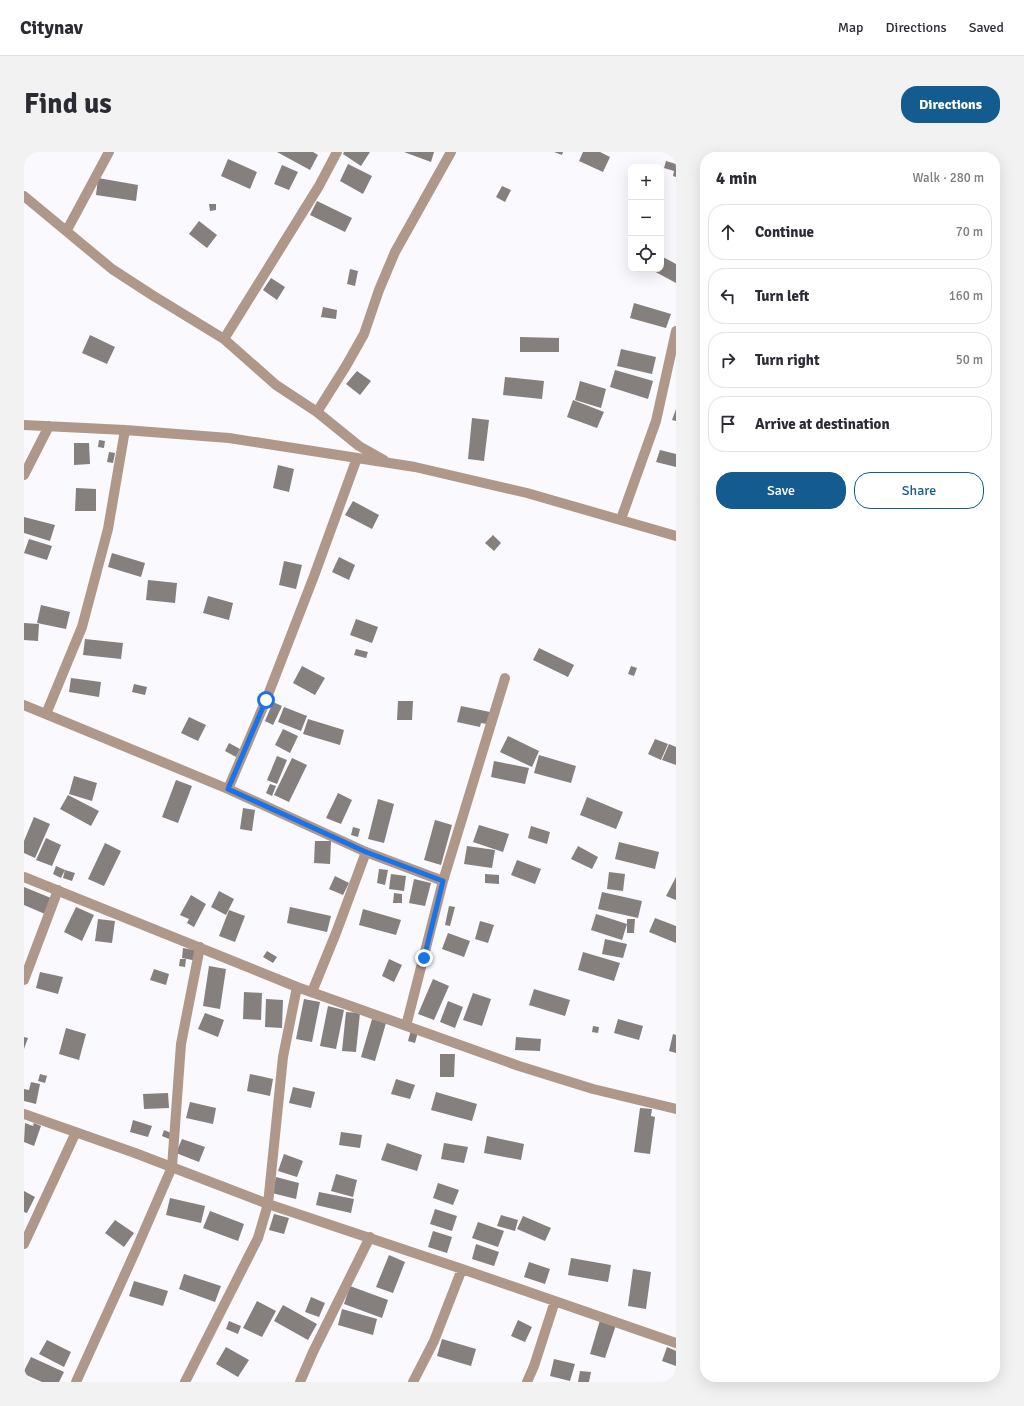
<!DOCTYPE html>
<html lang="en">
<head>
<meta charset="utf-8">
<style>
	:root { --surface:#fff; --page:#f2f2f3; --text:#2b2b33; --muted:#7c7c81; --line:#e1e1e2; --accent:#145c90 }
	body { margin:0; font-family:Signika,sans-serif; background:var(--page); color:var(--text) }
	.controls { position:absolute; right:12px; top:12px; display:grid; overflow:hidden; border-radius:8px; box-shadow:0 4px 16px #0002 }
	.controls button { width:36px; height:36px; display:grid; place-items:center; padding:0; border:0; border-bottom:1px solid var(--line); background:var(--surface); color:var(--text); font:20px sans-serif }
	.stop { position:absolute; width:12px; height:12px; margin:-9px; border:3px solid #1a73e8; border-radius:50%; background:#fff }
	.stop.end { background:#1a73e8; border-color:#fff; box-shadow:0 1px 4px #0008 }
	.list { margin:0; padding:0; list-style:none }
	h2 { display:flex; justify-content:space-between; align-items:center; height:52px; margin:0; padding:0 16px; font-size:17px }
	h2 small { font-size:13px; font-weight:400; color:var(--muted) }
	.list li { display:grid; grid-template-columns:26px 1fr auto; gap:12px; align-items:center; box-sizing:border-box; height:56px; margin:0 8px 8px; padding:0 8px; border:1px solid var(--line); border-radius:16px }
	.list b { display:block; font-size:15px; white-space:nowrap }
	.list em { font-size:13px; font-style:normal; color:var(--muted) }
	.actions { display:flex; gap:8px; padding:12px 16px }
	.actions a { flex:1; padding:9px 0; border:1px solid var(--accent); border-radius:16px; text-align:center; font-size:14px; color:var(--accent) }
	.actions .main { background:var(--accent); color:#fff }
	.icon { flex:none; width:22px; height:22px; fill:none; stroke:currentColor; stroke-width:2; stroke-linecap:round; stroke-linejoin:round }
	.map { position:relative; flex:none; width:652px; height:1230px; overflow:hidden; border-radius:16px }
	header { display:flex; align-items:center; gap:24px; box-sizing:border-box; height:56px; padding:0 20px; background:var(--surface); border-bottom:1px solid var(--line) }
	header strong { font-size:19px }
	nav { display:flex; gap:22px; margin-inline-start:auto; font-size:14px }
	.intro { display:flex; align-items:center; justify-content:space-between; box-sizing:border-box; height:96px; padding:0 24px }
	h1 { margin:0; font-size:28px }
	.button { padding:10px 18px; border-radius:16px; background:var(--accent); color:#fff; font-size:14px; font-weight:700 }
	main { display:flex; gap:24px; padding:0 24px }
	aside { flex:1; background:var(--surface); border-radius:16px; box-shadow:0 4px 16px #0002 }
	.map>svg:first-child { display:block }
</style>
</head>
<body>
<header>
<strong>Citynav</strong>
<nav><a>Map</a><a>Directions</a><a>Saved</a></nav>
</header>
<div class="intro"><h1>Find us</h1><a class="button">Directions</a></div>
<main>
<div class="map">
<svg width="652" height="1230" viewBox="0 0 652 1230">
	<rect width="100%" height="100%" fill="#f9f9fe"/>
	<path fill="#857f7d" d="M253 0H289L294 3 286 18Z
		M320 0H346L337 14 319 2Z
		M380 0H410L407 10Z
		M530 0H539L538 3Z
		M559 0H576L586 5 579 20 555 9Z
		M204 7 233 20 226 37 197 24Z
		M642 9 652 12V25L649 24 650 19 640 16Z
		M324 12 348 24 339 42 316 29Z
		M258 13 274 20 265 38 250 32Z
		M74 26 114 33 112 49 72 43Z
		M478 34 487 38 481 50 472 45Z
		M293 49 328 66 321 80 286 63Z
		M185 52H192V58L186 59Z
		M175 69 193 83 183 96 165 82Z
		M637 104 652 112V131L626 117H637Z
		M326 117 334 119 331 134 323 132Z
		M247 126 261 135 253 148 239 138Z
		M610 151 647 162 642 176 606 166Z
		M299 155 313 158 312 167 297 165Z
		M66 183 91 195 83 212 58 201Z
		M496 185 535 186V200H496Z
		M597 197 632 205 628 222 593 214Z
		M591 218 629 229 624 247 586 235Z
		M333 219 347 229 336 243 322 232Z
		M481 225 520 229 518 247 479 243Z
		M556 229 582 237 577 256 551 248Z
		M549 248 580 260 573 276 543 265Z
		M652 257V269L648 268Z
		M448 266 465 268 460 309 444 307Z
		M75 288 81 289 80 296 74 295Z
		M50 291H65L66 312 50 313Z
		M636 298 652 302V315L632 310Z
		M85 300 91 301 89 311 83 310Z
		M254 313 270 317 265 340 249 336Z
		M52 336 72 337V359H51Z
		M329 349 355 363 348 377 321 363Z
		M0 365 31 373 26 389 0 381Z
		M469 383 477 391 470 399 461 391Z
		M5 387 28 394 23 408 0 401Z
		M88 401 121 411 117 425 84 415Z
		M315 405 331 413 325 428 308 420Z
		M260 409 278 413 272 437 255 433Z
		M124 428 153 431 151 451 122 448Z
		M184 444 209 451 205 468 179 461Z
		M17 453 46 460 42 477 13 471Z
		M332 467 354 475 348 491 326 483Z
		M0 471 15 472 14 489 0 488Z
		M61 487 99 491 97 507 59 503Z
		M515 496 550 513 544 525 509 508Z
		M332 497 344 500 342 506 330 503Z
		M278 514 301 526 291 543 269 531Z
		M607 514 613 516 610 524 604 522Z
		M47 526 77 530 75 545 45 540Z
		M110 532 123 535 121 543 108 540Z
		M374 549H389L388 568H373Z
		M249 550 258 554 249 573 241 569Z
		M437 554 466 560 463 572 457 571 456 575 433 570Z
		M260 555 283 564 277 579 254 570Z
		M165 565 182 573 174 589 157 581Z
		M284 567 320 578 316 593 279 582Z
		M259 577 274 584 266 601 251 593Z
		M484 584 515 599 508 615 476 600Z
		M631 587 644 592 637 608 624 602Z
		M205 591 216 597 212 605 201 599Z
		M645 592 652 595V613L638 608Z
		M515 603 552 614 547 631 510 621Z
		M253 604 263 608 253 632 243 628Z
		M268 606 283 613 265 650 250 643Z
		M470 609 505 616 501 632 467 625Z
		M50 624 73 631 68 649 45 642Z
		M152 628 168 634 154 671 138 665Z
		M246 632 252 634 248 644 242 641Z
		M314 641 328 648 317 672 302 666Z
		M44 643 75 659 67 674 36 657Z
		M563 645 599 660 592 677 556 663Z
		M354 647 370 652 360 691 344 687Z
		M219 656 231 658 228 679 216 677Z
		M10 665 26 672 11 706 0 701V689Z
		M411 668 428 673 417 713 400 708Z
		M455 673 485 682 479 700 449 690Z
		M507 674 526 680 523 692 504 686Z
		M329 675 336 677 334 685 327 683Z
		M22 686 37 693 28 714 12 708Z
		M291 689H307L306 712 290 711Z
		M595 690 635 700 631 717 591 707Z
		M81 691 97 699 80 734 64 727Z
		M443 694 471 698 468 716 440 712Z
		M554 694 574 705 568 717 547 707Z
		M493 708 517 717 511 732 487 723Z
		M32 714 41 718 37 726 29 722Z
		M355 717 364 718 361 733 353 731Z
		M41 718 51 721 48 729 39 726Z
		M585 720 601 722 599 739 583 737Z
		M367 722 382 724 380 739 365 737Z
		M461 722 475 723V732L461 731Z
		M311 724 325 731 319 743 305 737Z
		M652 725V748L642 744Z
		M390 727 407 731 401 754 385 751Z
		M0 735 27 746 21 762 0 753Z
		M195 739 210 747 202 763 187 755Z
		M578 740 618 749 614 766 574 757Z
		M370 741 378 742V751H369Z
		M167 743 182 752 170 775 163 771 165 767 156 763Z
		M425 754 431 755 426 774 421 773Z
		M52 755 70 763 58 789 40 780Z
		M266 755 307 764 303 780 263 771Z
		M339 757 377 768 372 783 335 773Z
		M205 758 221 764 211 790 195 784Z
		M572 762 603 772 598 788 567 778Z
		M631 766 652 774V791L625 780Z
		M74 767 91 769 88 791 71 789Z
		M603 767H611L610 781H603Z
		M456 769 470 773 464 791 451 787Z
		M424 781 446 789 440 805 418 797Z
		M581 787 603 792 599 806 578 802Z
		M159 796 176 799 174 809 158 806Z
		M243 799 253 805 249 811 239 805Z
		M559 800 596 811 590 829 554 818Z
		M156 807H162L161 815 155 814Z
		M365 807 378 813 370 830 358 824Z
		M185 814 202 817 196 857 179 854Z
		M130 817 145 822 142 833 126 828Z
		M16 820 39 825 34 842 12 836Z
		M409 827 425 834 410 868 394 862Z
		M510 837 546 848 541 864 505 853Z
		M220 840 238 841 237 868 219 867Z
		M449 841 467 847 458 874 439 868Z
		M242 847 259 848 258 876 241 875Z
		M280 847 296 850 288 890 272 887Z
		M424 849 439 855 431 876 416 870Z
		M304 854 320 858 312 897 296 894Z
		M322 860 336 861 332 900 318 899Z
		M181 861 200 868 194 885 174 877Z
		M348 867 362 871 351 909 337 905Z
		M594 867 619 874 615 888 590 881Z
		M569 874 575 875 574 881 568 880Z
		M42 876 62 882 55 908 35 902Z
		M387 878 394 880 391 891 384 889Z
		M649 882 652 883V901L645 899Z
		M0 885 4 886 0 897Z
		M492 885 517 887 516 899 491 898Z
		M416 902H431L430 925H416Z
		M16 922 23 924 21 931 14 929Z
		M226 922 249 927 246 944 223 939Z
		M372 927 391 933 386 947 367 942Z
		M7 930 16 932 12 952 0 949V937L5 938Z
		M269 935 291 940 287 956 265 951Z
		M412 940 453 952 448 969 407 958Z
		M144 941 145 956 120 957 119 942Z
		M166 950 192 956 189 972 162 966Z
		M616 956 628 957 627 964 631 965 626 1002 610 1000Z
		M109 968 128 974 124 985 106 980Z
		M1 971 9 974 10 971 17 974 10 994 0 990Z
		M140 978 147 981 145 987 138 984Z
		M317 980 338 983 336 996 315 993Z
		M463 984 500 992 497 1008 460 1001Z
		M158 987 181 995 175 1010 152 1001Z
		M363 991 398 1003 393 1019 357 1008Z
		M420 991 444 995 440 1011 417 1007Z
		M260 1002 279 1009 273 1025 254 1019Z
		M312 1022 333 1028 329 1045 307 1039Z
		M252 1025 275 1031 272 1047 248 1041Z
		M414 1031 435 1038 429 1053 409 1046Z
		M0 1039 11 1045 3 1061 0 1060Z
		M295 1040 330 1047 327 1061 292 1053Z
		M146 1046 181 1054 177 1071 142 1063Z
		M411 1057 433 1064 428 1079 406 1072Z
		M186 1059 220 1072 214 1089 179 1076Z
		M250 1062 265 1066 260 1082 245 1078Z
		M477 1063 494 1068 491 1079 473 1074Z
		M499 1064 527 1076 521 1089 493 1077Z
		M91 1068 110 1081 100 1095 81 1081Z
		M454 1070 480 1079 474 1095 448 1086Z
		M409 1079 428 1085 423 1101 404 1095Z
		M452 1092 475 1100 470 1114 448 1107Z
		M365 1103 381 1110 369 1141 352 1135Z
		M547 1106 587 1113 584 1130 544 1123Z
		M505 1110 526 1117 521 1132 500 1125Z
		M609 1117 627 1120 622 1157 604 1154Z
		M160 1122 197 1134 191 1150 155 1137Z
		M110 1129 144 1139 139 1154 105 1144Z
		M326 1134 364 1148 358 1166 320 1152Z
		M287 1145 301 1151 295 1165 281 1160Z
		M233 1149 252 1159 238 1185 219 1176Z
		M259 1153 293 1172 284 1188 250 1169Z
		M318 1157 353 1167 349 1183 314 1173Z
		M494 1168 508 1175 501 1190 487 1184Z
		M576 1168 592 1173 581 1206 566 1202Z
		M205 1169 217 1174 214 1182 202 1177Z
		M418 1187 452 1197 447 1214 413 1204Z
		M23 1188 47 1200 40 1215 15 1202Z
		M202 1195 225 1208 214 1225 192 1212Z
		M643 1195 652 1199V1214L638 1209Z
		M7 1205 40 1220 35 1230H18L0 1222V1219Z
		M530 1207 551 1212 546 1229 526 1224Z
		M556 1219 567 1220 565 1230H554Z"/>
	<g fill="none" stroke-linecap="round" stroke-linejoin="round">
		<path stroke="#af9789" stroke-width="10" d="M0 44 88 117 128 143 200 187 252 233 293 260 335 294 360 308
			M43 78 85 0
			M200 187 295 34 313 0
			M293 260 322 214 340 182 355 138 371 100 427 0
			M0 273 101 278 205 286 391 315 503 341 652 384
			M0 323 25 274
			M597 367 632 269 652 179
			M0 553 204 637 342 700 419 729
			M22 562 58 475 84 377 101 278
			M204 637 242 548 290 424 333 306
			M0 725 273 835 495 914 569 937 652 957
			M0 828 34 738
			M288 840 312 781 342 700
			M382 874 419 729 481 526
			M0 962 111 1001 244 1052 438 1117 652 1191
			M0 1092 52 980
			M52 1230 111 1100 148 1015 157 892 176 795
			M161 1230 234 1086 244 1052 259 905 273 835
			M276 1230 289 1200 346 1085
			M389 1230 410 1189 438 1117
			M503 1230 510 1214 531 1149"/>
	</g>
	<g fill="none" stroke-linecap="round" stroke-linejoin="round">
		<path stroke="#1a73e8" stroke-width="5" d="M242 548 204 637 342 700 419 729 400 806"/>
	</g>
</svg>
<div class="controls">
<button>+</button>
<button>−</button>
<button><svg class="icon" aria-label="locate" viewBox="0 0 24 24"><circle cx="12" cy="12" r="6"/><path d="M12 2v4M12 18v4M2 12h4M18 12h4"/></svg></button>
</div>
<div class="stop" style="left:242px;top:548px"></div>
<div class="stop end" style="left:400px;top:806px"></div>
</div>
<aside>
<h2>4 min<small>Walk · 280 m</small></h2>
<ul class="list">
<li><svg class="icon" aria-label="ahead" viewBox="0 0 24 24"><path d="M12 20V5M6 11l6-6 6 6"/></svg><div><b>Continue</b></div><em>70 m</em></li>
<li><svg class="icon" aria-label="left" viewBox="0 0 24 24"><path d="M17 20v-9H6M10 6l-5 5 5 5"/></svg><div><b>Turn left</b></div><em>160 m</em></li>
<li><svg class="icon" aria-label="right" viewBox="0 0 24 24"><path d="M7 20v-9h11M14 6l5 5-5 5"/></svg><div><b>Turn right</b></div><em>50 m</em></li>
<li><svg class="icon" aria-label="arrive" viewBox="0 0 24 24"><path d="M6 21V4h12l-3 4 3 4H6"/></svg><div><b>Arrive at destination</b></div></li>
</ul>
<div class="actions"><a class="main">Save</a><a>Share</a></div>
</aside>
</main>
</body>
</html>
